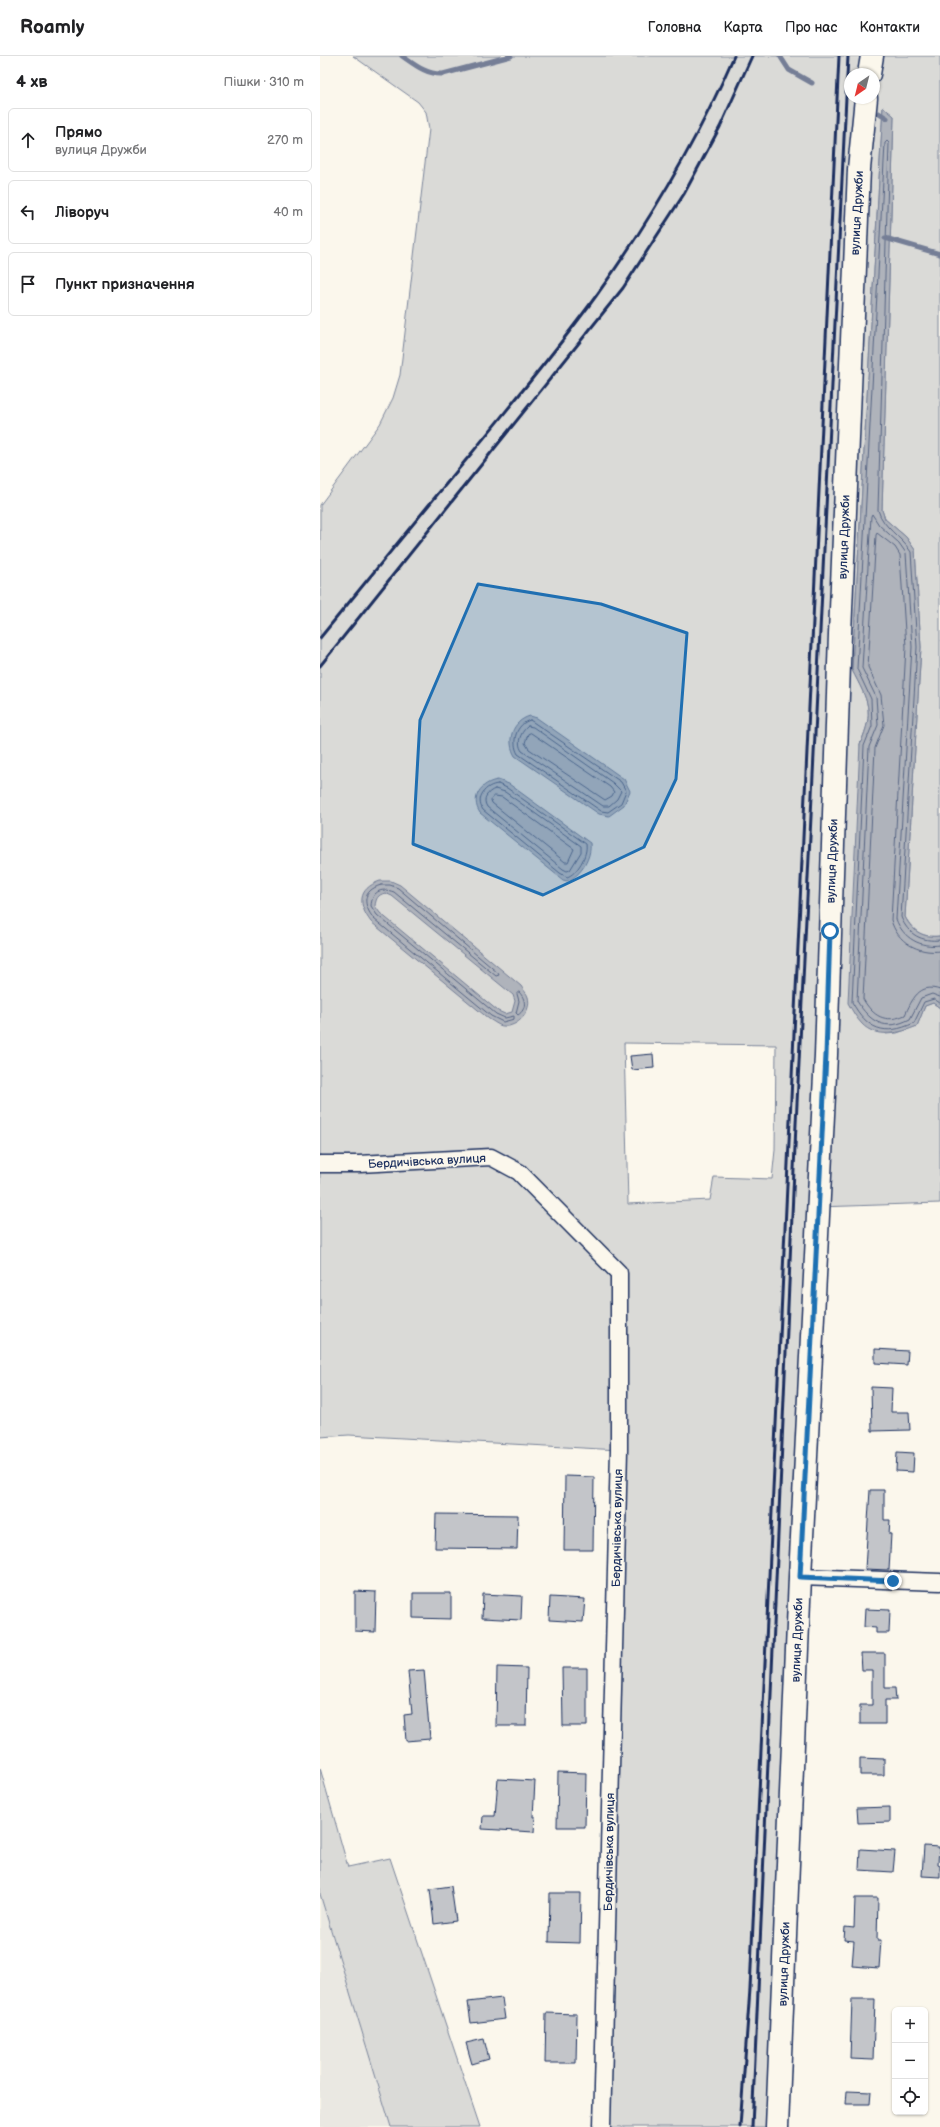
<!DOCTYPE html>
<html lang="uk">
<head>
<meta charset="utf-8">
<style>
	:root { --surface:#fff; --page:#f6f6f6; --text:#202124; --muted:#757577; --line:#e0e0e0 }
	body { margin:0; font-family:"Balsamiq Sans",sans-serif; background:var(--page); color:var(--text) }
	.controls { position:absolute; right:12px; bottom:12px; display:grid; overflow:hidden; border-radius:6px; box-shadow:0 1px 3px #0004 }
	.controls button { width:36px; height:36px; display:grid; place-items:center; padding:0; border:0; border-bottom:1px solid var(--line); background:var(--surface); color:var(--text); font:20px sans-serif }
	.compass { position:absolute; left:524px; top:12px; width:36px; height:36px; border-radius:50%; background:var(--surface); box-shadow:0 1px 3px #0004; rotate:215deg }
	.stop { position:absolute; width:12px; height:12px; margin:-9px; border:3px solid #1f6fb2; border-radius:50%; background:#fff }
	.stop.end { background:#1f6fb2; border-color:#fff; box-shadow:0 1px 4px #0008 }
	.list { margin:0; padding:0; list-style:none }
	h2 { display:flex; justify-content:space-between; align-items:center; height:52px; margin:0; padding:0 16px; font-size:17px }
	h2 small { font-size:13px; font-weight:400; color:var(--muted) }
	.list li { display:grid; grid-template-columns:26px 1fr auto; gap:12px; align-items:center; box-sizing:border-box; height:64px; margin:0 8px 8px; padding:0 8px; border:1px solid var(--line); border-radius:6px }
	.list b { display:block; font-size:15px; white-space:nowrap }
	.list p { margin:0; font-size:13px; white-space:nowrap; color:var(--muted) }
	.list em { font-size:13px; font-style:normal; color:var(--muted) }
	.icon { flex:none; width:22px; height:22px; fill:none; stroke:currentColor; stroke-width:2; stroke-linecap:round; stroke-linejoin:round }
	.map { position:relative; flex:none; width:620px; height:2071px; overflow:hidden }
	header { display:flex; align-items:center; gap:24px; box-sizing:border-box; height:56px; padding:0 20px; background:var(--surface); border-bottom:1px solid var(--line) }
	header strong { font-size:19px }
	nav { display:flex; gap:22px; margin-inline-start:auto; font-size:14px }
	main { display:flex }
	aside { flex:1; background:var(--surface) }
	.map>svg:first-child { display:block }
</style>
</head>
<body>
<header>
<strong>Roamly</strong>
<nav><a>Головна</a><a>Карта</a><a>Про нас</a><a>Контакти</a></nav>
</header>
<main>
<aside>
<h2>4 хв<small>Пішки · 310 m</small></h2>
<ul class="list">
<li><svg class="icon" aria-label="ahead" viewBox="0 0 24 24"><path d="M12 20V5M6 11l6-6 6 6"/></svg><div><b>Прямо</b><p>вулиця Дружби</p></div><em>270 m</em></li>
<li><svg class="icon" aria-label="left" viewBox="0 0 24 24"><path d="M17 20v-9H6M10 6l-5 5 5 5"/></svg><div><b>Ліворуч</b></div><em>40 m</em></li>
<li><svg class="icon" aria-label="arrive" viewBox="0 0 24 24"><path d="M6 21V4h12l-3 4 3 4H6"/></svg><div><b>Пункт призначення</b></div></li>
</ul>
</aside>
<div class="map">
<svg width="620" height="2071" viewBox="0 0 620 2071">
	<rect width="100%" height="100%" fill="#fbf7ec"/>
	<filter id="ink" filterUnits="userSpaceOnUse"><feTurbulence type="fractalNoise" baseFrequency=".025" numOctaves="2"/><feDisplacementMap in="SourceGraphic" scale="8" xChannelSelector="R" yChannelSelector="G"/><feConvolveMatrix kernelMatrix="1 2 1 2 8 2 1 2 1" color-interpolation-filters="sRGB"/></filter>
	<g filter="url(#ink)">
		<path fill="#eae8e2" d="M0 1838 71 2071H0Z"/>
		<path fill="#dadad7" stroke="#7a849a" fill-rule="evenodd" d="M33 0H620V880C603 882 594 876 585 861L601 591 595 494 586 481 565 463 562 454 574 60 563 51 532 614C548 645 555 655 540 688L566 978 577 977 597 970 605 950 613 947 620 952V1147L498 1151 457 2071H282L299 1394 29 1379 0 1381V449L60 368 73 342 80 319 109 73 106 56 98 46ZM530 18H554V42H530ZM304 987 456 989 455 1094 452 1123 394 1121 390 1144 308 1148Z
			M0 1712 28 1811 70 1802 160 2071H71L0 1838Z"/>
		<path fill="#afb3bb" stroke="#747e96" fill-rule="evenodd" d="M563 51 574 60 562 454 565 463 586 481 595 494 601 591 585 861C593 876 603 882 620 880V952L613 947 605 950 597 970C581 977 556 983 542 968 536 962 532 954 528 947L540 688C555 655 548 645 532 614Z
			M210 660 217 662 304 723 310 735 304 749 289 760 279 758 195 700C186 685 192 665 210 660Z
			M178 724 189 728 270 787C272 801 261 820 247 825L243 824 160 757C150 742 161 726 178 724Z
			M60 825H71L80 829 201 930C203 934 207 937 208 941 212 955 198 972 183 970 179 970 173 965 169 963L51 866C38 849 37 833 60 825ZM65 837 72 840 193 939 195 945 192 956 185 958 178 955 60 857 55 850C56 842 58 839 65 837Z"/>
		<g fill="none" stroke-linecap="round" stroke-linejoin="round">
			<path stroke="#566483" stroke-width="1" d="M210 664 301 726 306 735 301 747 288 756 281 755 198 698C191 686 196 668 210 664Z
				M208 670 213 671 293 727 301 735 297 743 289 750H283L202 695C196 686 201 676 208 670Z
				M211 677 290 731 294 736 292 740 285 744 209 693 205 687 208 678Z
				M178 728 187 732 266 788C268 799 257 818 247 821L240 817 163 754C155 742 165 729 178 728Z
				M175 733 185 736 261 790V796L250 814 247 815 243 813 167 751C162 743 167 736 175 733Z
				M175 740 182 741 254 793 248 806H245L172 747 171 744Z
				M61 829H70L78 832 178 917 179 919 176 920 74 836C60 831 52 836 51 850L57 859 176 958 185 962 194 960V963L183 966 171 960 54 863C43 849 41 835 61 829Z
				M620 884C602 886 588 879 581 861L597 591 591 496C581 480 563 472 558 454L569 87 567 85 565 87 537 613 551 643 552 670 544 690 532 946C547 973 564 981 594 967L604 946 614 943 620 947
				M620 889C600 892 583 882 576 863L592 591 586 497 579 487 559 469 552 458 551 460 542 612 556 641 558 669 549 691 537 945C550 966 565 976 590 963L601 942 612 938 620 941
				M620 895C598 898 577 886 571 864L586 591 580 499 575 491 557 477 556 479 548 611 561 639 564 669 555 692 543 943C553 960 565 968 585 959 592 944 599 926 620 934
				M199 936C206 943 207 953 198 959L196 957 199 945 197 938Z"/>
			<path stroke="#747e96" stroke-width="5" d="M82 0C95 9 107 19 123 18L191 0
				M460 0 469 14 492 27
				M559 57 567 62
				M565 182 620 198"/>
		</g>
		<path fill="#c3c5c9" stroke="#1b2f5e" d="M333 998 334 1012 312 1014 310 1000Z
			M555 1293 588 1295 587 1309 555 1307Z
			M551 1331 572 1332 571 1356H589L590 1374 552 1375Z
			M577 1396 594 1397 593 1416 576 1415Z
			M245 1420 274 1421 273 1494H244Z
			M550 1434H564V1464H570L569 1478H571L569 1514 545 1513Z
			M116 1458 198 1459 197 1493 115 1492Z
			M35 1535 56 1536 55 1576 35 1575Z
			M93 1537H131V1563L93 1562Z
			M163 1538 202 1540 201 1564 162 1562Z
			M230 1541 265 1543 263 1566 229 1564Z
			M545 1553 570 1554 569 1577H556V1572L544 1571Z
			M541 1597H565V1632H575L576 1644H565V1668H540V1649H552V1614H542Z
			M177 1611 207 1612 206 1670H176Z
			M242 1612H267V1670H243Z
			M104 1614 110 1683 86 1685 84 1659 92 1658 88 1615Z
			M540 1702 564 1703V1719H540Z
			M238 1716 266 1717 265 1771H237Z
			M178 1723 215 1725 213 1761H215L214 1776 162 1773 163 1760H175Z
			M570 1751V1766L538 1767 537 1752Z
			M604 1790 619 1791 618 1808 620 1809V1821L602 1820Z
			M540 1793 575 1795 573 1816 539 1814Z
			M131 1830 136 1865 114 1868 110 1833Z
			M230 1837H261L260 1887 229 1886Z
			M535 1842H558L557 1884H561L559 1912 532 1910 534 1885 524 1884 525 1871 534 1872Z
			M182 1942 185 1963 151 1967 148 1946Z
			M532 1943H555L553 2004 530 2003Z
			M226 1957 257 1958 256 2007H225Z
			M164 1983 169 2003 152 2008 146 1987Z
			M527 2035 551 2036 550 2048H526Z"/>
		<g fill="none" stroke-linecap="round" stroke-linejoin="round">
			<defs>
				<path id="street" d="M0 1108H39L171 1101 199 1116 299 1217V1394L282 2071
					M480 1521 620 1526"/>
				<path id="secondary" d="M549 18 552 0
					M457 2071 480 1521 506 999 520 578 539 113 546 42"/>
			</defs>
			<use href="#street" stroke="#1b2f5e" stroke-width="19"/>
			<use href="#secondary" stroke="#1b2f5e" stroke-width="25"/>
			<use href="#street" stroke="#fbf7ec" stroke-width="16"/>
			<use href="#secondary" stroke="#fbf7ec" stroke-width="22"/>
			<path stroke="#1b2f5e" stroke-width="3" d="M0 582C50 521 100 459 151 398 193 346 237 294 276 240 330 165 377 85 414 0
				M0 610 303 232 364 138 400 71 432 0
				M420 2071 430 1933 519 0
				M432 2071 476 1068 528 0"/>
		</g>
	</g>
	<g fill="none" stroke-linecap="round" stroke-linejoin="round" filter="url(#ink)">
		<path stroke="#1f6fb2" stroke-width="5" d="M510 875 506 999 480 1521 573 1525"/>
	</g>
	<path fill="#1f6fb2" fill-opacity="0.2" stroke="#1f6fb2" stroke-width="3" stroke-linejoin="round" d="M158 528 281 548 367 577 356 723 324 791 223 839 93 788 100 664Z"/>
	<g text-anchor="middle" stroke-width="3" stroke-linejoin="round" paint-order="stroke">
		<g font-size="12" fill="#1b2f5e" stroke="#fbf7ec">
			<text transform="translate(537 157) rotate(-87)" y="4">вулиця Дружби</text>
			<text transform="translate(524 481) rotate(-88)" y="4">вулиця Дружби</text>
			<text transform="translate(512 805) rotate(-88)" y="4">вулиця Дружби</text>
			<text transform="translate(107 1105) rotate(-3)" y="4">Бердичівська вулиця</text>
			<text transform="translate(297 1472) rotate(-89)" y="4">Бердичівська вулиця</text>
			<text transform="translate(477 1584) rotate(-88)" y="4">вулиця Дружби</text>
			<text transform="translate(289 1796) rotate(-89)" y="4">Бердичівська вулиця</text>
			<text transform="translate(464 1908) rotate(-88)" y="4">вулиця Дружби</text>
		</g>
	</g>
</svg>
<div class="controls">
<button>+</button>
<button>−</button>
<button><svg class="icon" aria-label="locate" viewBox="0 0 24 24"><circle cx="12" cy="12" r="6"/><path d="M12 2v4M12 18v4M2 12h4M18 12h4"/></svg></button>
</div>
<svg class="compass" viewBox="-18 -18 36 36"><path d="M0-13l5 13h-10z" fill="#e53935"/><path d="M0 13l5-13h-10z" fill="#757577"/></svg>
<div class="stop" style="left:510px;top:875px"></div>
<div class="stop end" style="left:573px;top:1525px"></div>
</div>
</main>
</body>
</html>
